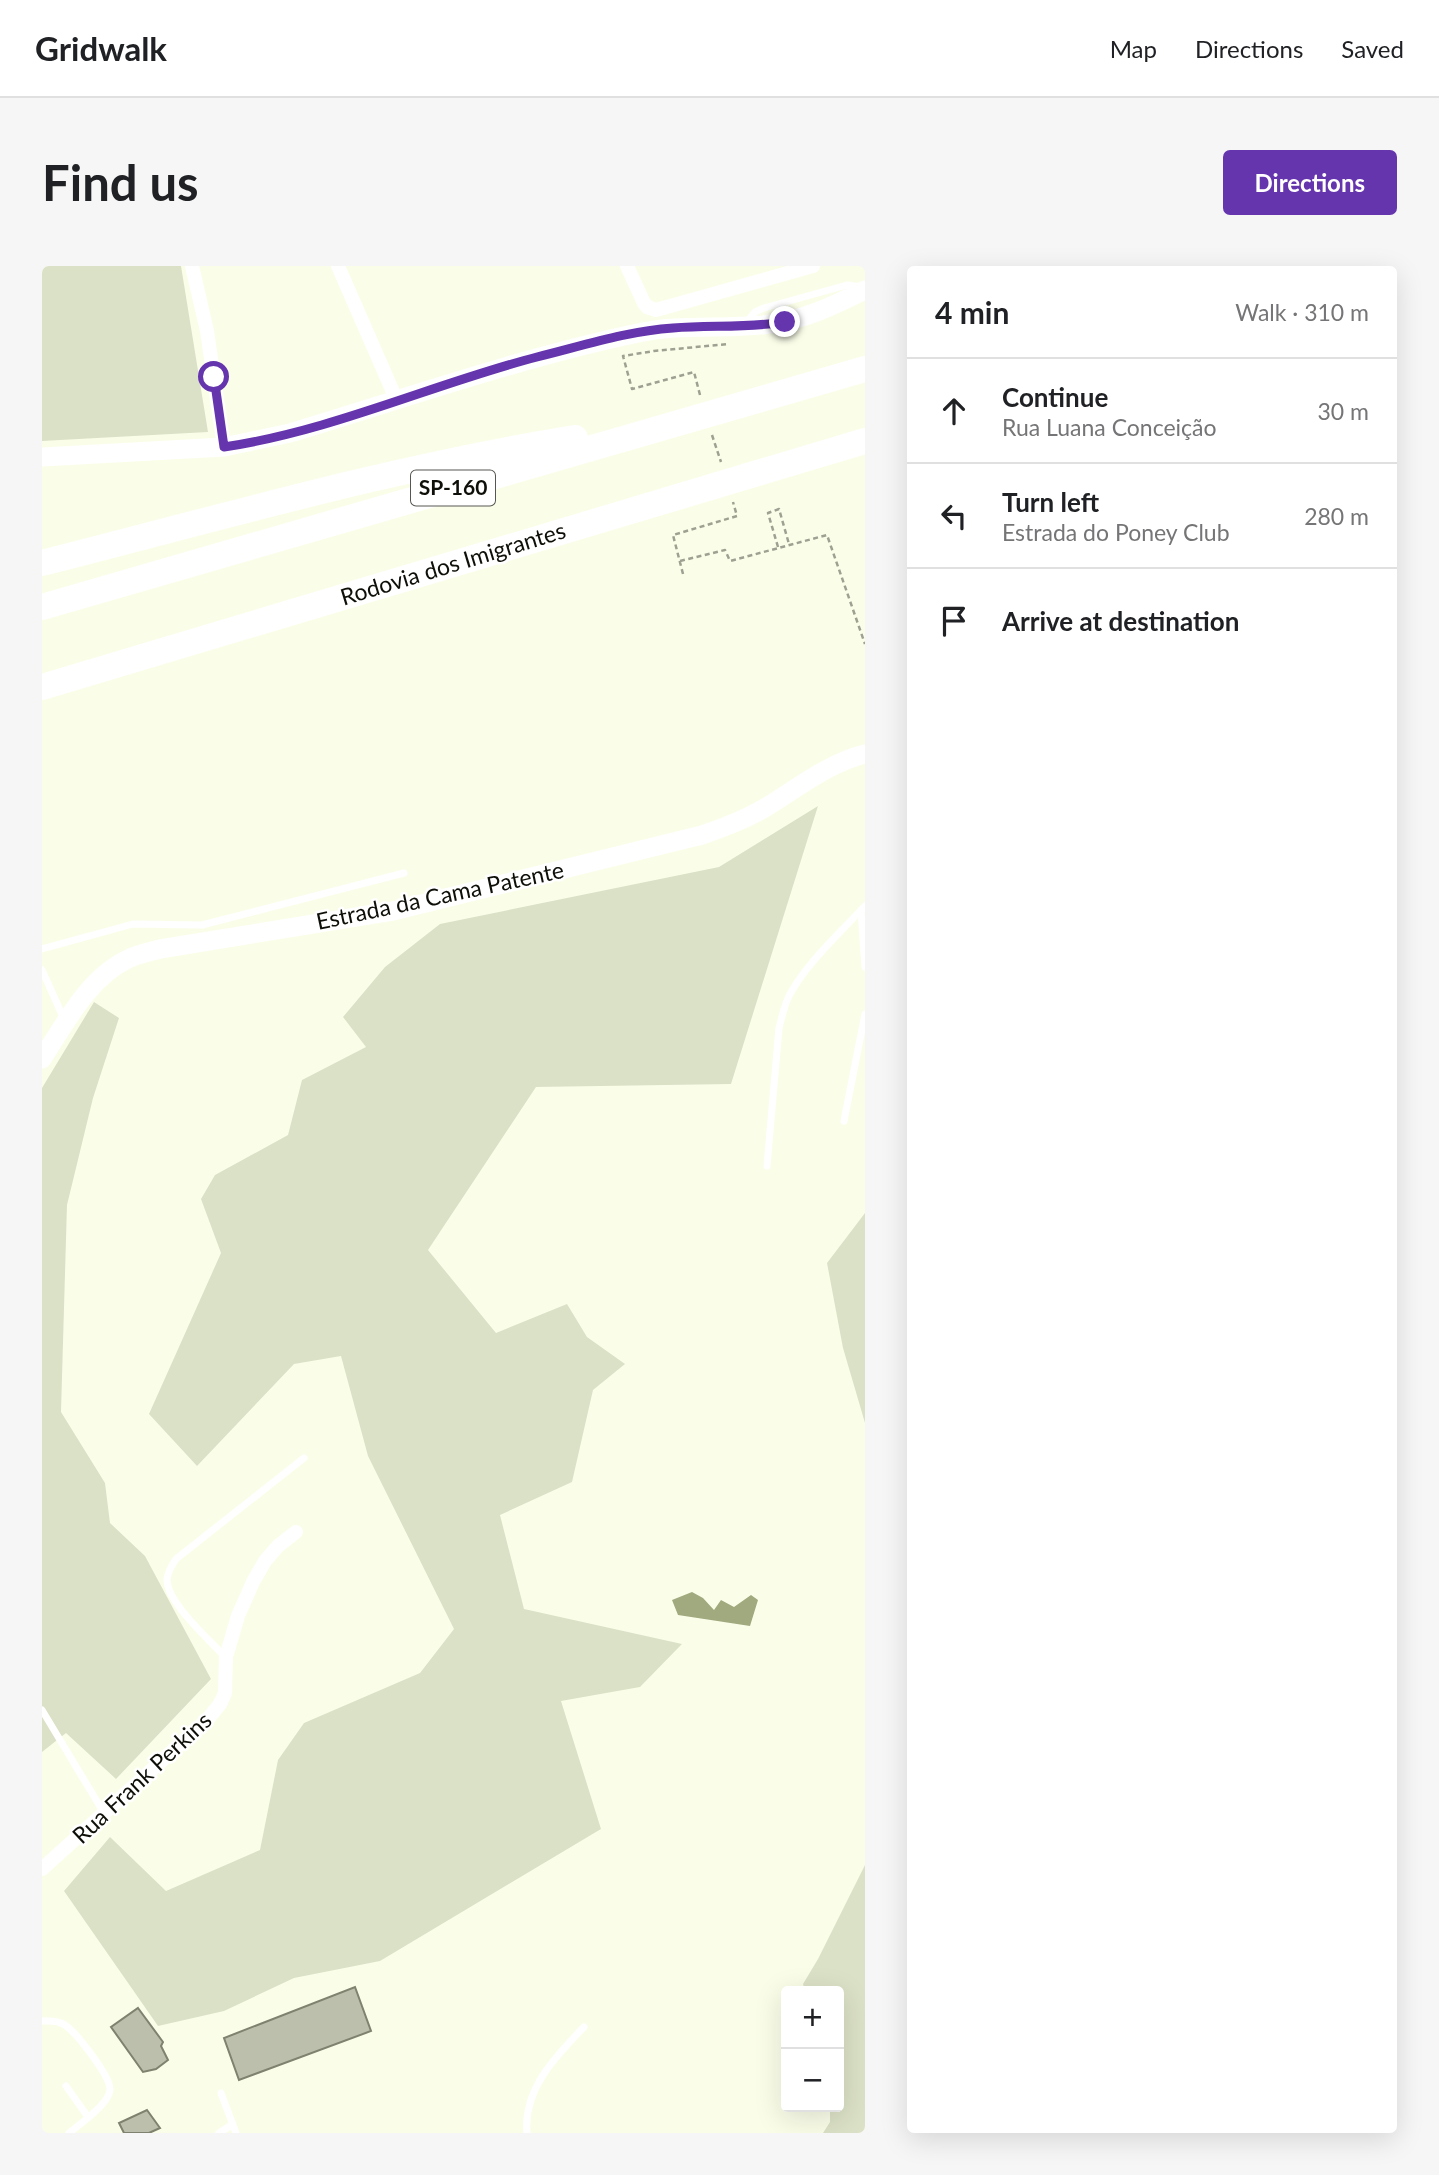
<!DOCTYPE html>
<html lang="en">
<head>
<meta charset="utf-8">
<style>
	:root { --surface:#fff; --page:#f6f6f6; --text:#202124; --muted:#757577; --line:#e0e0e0; --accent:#6535ad }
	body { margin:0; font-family:Lato,sans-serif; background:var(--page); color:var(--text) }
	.controls { position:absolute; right:21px; bottom:21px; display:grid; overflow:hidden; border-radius:7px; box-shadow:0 7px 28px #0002 }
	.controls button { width:63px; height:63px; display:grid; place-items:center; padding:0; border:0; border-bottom:2px solid var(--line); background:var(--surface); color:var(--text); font:35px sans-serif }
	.stop { position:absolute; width:21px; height:21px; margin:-16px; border:5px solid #6535ad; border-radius:50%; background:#fff }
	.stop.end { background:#6535ad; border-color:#fff; box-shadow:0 2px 7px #0008 }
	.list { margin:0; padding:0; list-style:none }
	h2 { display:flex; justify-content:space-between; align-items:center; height:91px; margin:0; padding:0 28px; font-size:30px }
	h2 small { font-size:23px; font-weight:400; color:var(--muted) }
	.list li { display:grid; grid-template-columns:46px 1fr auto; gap:21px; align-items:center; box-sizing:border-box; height:105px; padding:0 28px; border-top:2px solid var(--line) }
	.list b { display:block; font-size:26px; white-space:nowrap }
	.list p { margin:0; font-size:23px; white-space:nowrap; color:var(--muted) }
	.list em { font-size:23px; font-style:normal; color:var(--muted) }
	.icon { flex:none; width:38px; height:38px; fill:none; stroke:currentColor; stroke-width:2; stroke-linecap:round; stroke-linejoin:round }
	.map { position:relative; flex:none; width:823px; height:1867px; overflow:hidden; border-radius:7px }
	header { display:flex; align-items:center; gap:42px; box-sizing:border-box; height:98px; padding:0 35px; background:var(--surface); border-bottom:2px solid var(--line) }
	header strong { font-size:33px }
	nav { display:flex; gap:38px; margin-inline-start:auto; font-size:24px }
	.intro { display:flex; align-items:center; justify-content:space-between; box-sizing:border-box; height:168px; padding:0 42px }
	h1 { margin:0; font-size:49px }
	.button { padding:18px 32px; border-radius:7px; background:var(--accent); color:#fff; font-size:24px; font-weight:700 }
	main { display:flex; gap:42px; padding:0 42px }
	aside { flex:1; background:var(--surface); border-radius:7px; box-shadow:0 7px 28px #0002 }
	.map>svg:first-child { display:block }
</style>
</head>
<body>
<header>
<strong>Gridwalk</strong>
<nav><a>Map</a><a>Directions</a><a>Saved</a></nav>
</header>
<div class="intro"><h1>Find us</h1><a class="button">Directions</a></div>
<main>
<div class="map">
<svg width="823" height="1867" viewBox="0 0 823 1867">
	<rect width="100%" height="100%" fill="#fafee9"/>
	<path fill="#dbe1c6" d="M0 0H139L166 166 0 175Z
		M776 540 689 818 494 821 386 984 454 1067 525 1038 545 1071 583 1098 551 1124 530 1216 458 1249 482 1343 640 1378 598 1421 519 1435 559 1563 338 1695 252 1712 182 1745 116 1760 22 1625 68 1571 124 1625 218 1584 236 1494 262 1457 378 1407 412 1363 326 1190 299 1090 252 1098 155 1200 107 1148 179 987 159 933 173 909 246 869 260 814 324 781 301 751 343 701 398 658 677 601Z
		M52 736 77 752 51 832 25 939 19 1146 63 1217 68 1257 103 1290 169 1413 74 1513 24 1467 0 1486V822Z
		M823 947V1157L801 1082 785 997Z
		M823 1599V1867H781L788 1856V1841H797V1725H763L761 1718 776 1693Z"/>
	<path fill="#a1a97f" d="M650 1326 661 1332 672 1344 679 1334 692 1341 709 1329 716 1334 708 1360 636 1349 630 1334Z"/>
	<path fill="#bbbfab" stroke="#7e826f" stroke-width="2" d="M313 1721 329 1765 197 1814 182 1772Z
		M96 1742 121 1776 119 1780 126 1794 114 1803 101 1806 69 1761Z
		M105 1844 118 1862 107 1867H82L77 1857Z"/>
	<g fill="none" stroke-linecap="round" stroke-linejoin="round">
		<path stroke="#9ea191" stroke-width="2.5" stroke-dasharray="5 3.5" stroke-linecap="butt" d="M658 129 652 106 590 123 581 90 612 85 686 78
			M670 169 679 196
			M736 281 726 247 737 243 747 278
			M638 295 683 284 688 295 785 269 823 378
			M641 308 631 269 695 250 691 236"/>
		<path stroke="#fff" stroke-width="7" d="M704 57 713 46 722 42 805 19 819 21
			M823 640 819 644 823 701
			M0 683 91 658 160 659 362 607
			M0 704 22 753
			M802 855 823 748
			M725 900 737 762C740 751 742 740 747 730 764 698 795 670 819 644
			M183 1391C168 1374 124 1336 125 1313 126 1305 130 1299 134 1293L262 1192
			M0 1444 62 1547
			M0 1755C7 1755 15 1754 21 1758 33 1764 69 1811 68 1824 67 1838 38 1858 27 1867
			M24 1820 46 1851
			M179 1827 194 1867
			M177 1867 191 1858
			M485 1867C481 1823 514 1790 542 1761"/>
		<path stroke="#fff" stroke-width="14" d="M150 0 165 65 182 181
			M296 0 355 135
			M585 0 602 37 605 41 614 44 771 0
			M0 1603 165 1454 178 1438 183 1427 184 1391 196 1350 211 1316 223 1295 236 1280 254 1266"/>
		<path stroke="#fff" stroke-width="19" d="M0 191 182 181 248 167C364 132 478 92 596 67 639 57 684 64 728 58 762 54 793 39 823 24
			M0 793C23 758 46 712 86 693 96 688 107 686 118 683L351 645 660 569C681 562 702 554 721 543 753 524 786 497 823 488"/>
		<path stroke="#fff" stroke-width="26" d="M0 297C177 252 353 201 533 172
			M0 341 823 103
			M0 421 823 175"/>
	</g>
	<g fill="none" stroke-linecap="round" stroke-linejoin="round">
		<path stroke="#6535ad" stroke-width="9" d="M172 111 182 181C290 165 391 118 495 91 540 80 585 65 631 62 668 59 706 62 743 56"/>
	</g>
	<g text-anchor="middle" stroke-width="5" stroke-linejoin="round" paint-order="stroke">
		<rect fill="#fff" stroke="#565752" stroke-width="2" x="369" y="204.5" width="84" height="35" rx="5"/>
		<g font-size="21" font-weight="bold" fill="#0e0f08">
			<text x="411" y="229">SP-160</text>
		</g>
		<g font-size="23" fill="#0e0f08" stroke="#fff">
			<text transform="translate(411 298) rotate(-17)" y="8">Rodovia dos Imigrantes</text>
			<text transform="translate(398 630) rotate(-12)" y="8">Estrada da Cama Patente</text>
			<text transform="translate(100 1512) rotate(-43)" y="8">Rua Frank Perkins</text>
		</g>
	</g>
</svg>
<div class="controls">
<button>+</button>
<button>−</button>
</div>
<div class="stop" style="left:172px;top:111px"></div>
<div class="stop end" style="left:743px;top:56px"></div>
</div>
<aside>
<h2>4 min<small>Walk · 310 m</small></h2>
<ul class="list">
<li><svg class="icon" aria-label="ahead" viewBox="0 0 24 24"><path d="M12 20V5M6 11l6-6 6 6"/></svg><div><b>Continue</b><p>Rua Luana Conceição</p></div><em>30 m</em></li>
<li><svg class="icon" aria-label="left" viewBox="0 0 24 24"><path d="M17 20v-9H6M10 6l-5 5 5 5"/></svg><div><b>Turn left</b><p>Estrada do Poney Club</p></div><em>280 m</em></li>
<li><svg class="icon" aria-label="arrive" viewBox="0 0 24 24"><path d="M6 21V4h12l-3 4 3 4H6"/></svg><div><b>Arrive at destination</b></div></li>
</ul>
</aside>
</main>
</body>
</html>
